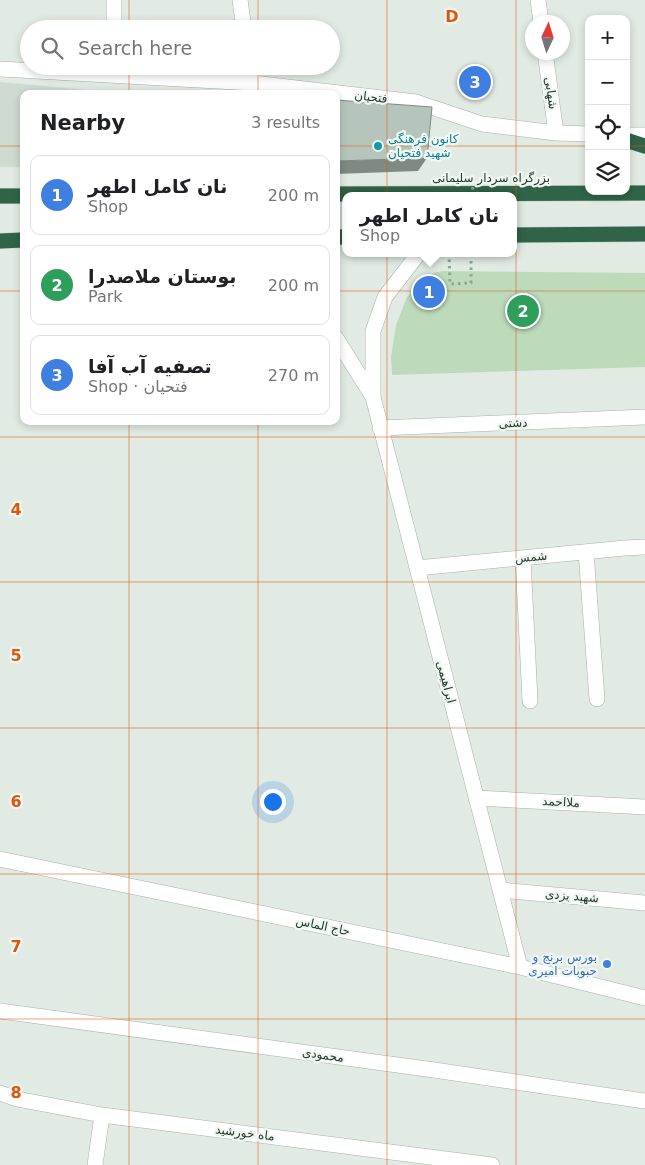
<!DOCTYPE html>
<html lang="en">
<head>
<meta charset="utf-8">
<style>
	:root { --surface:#fff; --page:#f2f2f2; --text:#202124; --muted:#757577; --line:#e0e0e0; --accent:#0b8043 }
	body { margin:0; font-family:"DejaVu Sans",Cairo,sans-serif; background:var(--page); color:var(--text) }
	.controls { position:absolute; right:15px; top:15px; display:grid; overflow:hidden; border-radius:10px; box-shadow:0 2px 8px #0003 }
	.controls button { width:45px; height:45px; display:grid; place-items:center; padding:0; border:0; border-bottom:1px solid var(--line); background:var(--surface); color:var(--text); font:25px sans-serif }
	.compass { position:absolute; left:525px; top:15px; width:45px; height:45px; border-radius:50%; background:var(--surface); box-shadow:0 2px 8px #0003; rotate:4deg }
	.you { position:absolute; left:272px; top:801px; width:18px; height:18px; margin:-12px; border:4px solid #fff; border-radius:50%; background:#1a73e8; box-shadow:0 0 0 8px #1a73e833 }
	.badge { display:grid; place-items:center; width:32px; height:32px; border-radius:50%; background:var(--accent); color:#fff; font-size:16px; font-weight:700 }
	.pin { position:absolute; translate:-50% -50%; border:2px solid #fff; box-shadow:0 1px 5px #0006 }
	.popup { position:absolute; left:342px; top:192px; width:175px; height:65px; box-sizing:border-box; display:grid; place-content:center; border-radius:10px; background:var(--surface); filter:drop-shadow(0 1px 4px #0005); font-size:16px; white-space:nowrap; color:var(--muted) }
	.popup b { font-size:19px; color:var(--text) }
	.popup::after { content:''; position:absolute; left:50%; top:100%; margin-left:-10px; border:10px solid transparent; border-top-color:var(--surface) }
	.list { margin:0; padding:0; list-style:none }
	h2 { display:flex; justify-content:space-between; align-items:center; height:65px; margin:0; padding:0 20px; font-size:21px }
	h2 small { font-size:16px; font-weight:400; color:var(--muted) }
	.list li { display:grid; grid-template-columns:32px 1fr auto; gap:15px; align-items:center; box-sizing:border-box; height:80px; margin:0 10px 10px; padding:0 10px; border:1px solid var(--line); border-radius:10px }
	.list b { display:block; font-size:19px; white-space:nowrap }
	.list p { margin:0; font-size:16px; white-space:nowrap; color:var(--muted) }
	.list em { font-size:16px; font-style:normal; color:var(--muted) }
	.icon { flex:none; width:28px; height:28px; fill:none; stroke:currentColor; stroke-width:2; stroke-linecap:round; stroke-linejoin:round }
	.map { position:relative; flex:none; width:645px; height:1165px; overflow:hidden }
	.search { position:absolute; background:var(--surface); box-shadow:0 2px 8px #0003; left:20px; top:20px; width:320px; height:55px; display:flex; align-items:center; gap:12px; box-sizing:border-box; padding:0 18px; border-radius:28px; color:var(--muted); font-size:19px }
	.panel { position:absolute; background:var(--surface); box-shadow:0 2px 8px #0003; left:20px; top:90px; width:320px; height:335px; border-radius:10px }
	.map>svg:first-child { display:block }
</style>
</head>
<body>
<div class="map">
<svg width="645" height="1165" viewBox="0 0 645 1165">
	<rect width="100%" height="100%" fill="#e1ebe3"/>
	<path fill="#cfdad1" d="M0 82 77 89 122 94H24V167H0Z"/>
	<path fill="#bddabb" d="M442 271 645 273V367L392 375 391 357 396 325 407 297 431 274Z"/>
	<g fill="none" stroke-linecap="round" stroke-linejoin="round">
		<defs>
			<path id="minor" d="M114 0V29
				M240 0 244 29
				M538 0 541 22
				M545 52 556 133
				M251 66 253 83
				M0 69 253 83 416 102 482 124 556 133 589 134
				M626 135H645
				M336 338 373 397V331L385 297 419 253
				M373 397 520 967
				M380 428 645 417
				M586 552 597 699
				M523 558 530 701
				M417 568 625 548 645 547
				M476 798 645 807
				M0 859 520 967 645 998
				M500 890 645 903
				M0 1011 434 1070 645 1101
				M0 1093 17 1099 102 1115 492 1165
				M95 1165 102 1115"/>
			<path id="highway" d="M626 140 645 146
				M336 194 645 193
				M0 196H24
				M513 235 645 234
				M336 237H345
				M0 241 24 240"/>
		</defs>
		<use href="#minor" stroke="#a4b2a8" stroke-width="16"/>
		<use href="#highway" stroke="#c1c8c4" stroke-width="16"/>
		<path stroke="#83ac91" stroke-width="3" stroke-dasharray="2.5 4" stroke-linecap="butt" d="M449 253 450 284 471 283V253"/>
		<use href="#minor" stroke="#fff" stroke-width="15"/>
		<use href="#highway" stroke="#306448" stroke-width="15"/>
		<path stroke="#83ac91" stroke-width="3" stroke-dasharray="2.5 4" stroke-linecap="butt" d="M472 196 473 185"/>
	</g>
	<path fill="#7f8a83" d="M427 158 418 171 336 174V161Z"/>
	<path fill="#b6c5bb" stroke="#7f8a83" d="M336 100 432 107 427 158 336 161Z"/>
	<path fill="none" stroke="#de570e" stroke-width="1" stroke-opacity="0.55" d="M129 0V29M258 0V29M387 0V1165M516 0V1165M129 66V94M258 66V94M0 146H24M336 146H589M626 146H645M0 291H24M336 291H645M129 421V1165M258 421V1165M0 437H645M0 582H645M0 728H645M0 874H645M0 1019H645"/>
	<circle fill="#0f9aa8" stroke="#f1f7f2" stroke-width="2" cx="378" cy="146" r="5"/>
	<circle fill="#3f7fe0" stroke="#f1f7f2" stroke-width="2" cx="607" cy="964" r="5"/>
	<g text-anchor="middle" stroke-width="4.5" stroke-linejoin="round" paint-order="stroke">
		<g font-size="12" fill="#233a2c" stroke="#f1f7f2">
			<text transform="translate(551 93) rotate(82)" y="4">شهابی</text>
			<text transform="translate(371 97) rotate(7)" y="4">فتحیان</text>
			<text x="491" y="182">بزرگراه سردار سلیمانی</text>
			<text transform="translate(513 423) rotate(-2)" y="4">دشتی</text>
			<text transform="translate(531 557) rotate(-5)" y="4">شمس</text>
			<text transform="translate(446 682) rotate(75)" y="4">ابراهیمی</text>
			<text transform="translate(561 802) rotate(3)" y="4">ملااحمد</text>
			<text transform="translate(572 896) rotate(5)" y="4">شهید یزدی</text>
			<text transform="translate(323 926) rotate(12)" y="4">حاج الماس</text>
			<text transform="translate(323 1055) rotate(8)" y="4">محمودی</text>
			<text transform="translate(245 1133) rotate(7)" y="4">ماه خورشید</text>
		</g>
		<g font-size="12" fill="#0d838f" stroke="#f1f7f2" text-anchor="start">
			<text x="388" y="143">کانون فرهنگی<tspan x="388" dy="14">شهید فتحیان</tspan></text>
		</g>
		<g font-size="12" fill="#366cbe" stroke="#f1f7f2" text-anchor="end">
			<text x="597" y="961">بورس برنج و<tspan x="597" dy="14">حبوبات امیری</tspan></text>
		</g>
	</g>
	<g font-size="16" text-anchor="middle" font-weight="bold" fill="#de570e" stroke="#f1f7f2" stroke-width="4.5" stroke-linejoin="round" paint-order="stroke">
		<text x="452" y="22">D</text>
		<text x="16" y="515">4</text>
		<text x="16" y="661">5</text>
		<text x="16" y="807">6</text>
		<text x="16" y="952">7</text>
		<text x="16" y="1098">8</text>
	</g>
</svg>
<div class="controls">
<button>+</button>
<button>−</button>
<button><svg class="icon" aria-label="locate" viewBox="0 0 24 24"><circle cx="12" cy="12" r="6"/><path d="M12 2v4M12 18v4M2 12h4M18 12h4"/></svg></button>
<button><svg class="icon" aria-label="layers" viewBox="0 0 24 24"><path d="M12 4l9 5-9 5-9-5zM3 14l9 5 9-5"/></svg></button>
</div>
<svg class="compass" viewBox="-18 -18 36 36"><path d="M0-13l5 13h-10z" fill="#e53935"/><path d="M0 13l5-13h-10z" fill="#757577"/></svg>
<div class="you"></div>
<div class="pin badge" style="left:429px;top:292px;background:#3f7fe0">1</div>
<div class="popup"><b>نان کامل اطهر</b>Shop</div>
<div class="pin badge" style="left:523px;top:311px;background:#2e9e5b">2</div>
<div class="pin badge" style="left:475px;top:82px;background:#3f7fe0">3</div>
<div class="search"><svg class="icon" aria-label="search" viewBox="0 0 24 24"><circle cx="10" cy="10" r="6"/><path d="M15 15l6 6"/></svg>Search here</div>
<section class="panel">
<h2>Nearby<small>3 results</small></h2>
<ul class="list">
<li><span class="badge" style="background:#3f7fe0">1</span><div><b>نان کامل اطهر</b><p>Shop</p></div><em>200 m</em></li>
<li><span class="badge" style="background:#2e9e5b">2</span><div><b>بوستان ملاصدرا</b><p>Park</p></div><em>200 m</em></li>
<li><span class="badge" style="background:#3f7fe0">3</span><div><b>تصفیه آب آفا</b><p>Shop · فتحیان</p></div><em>270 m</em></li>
</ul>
</section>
</div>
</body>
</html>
